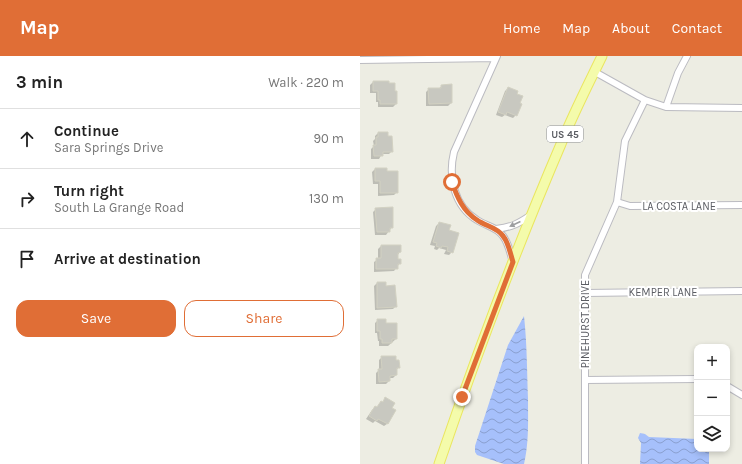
<!DOCTYPE html>
<html lang="en">
<head>
<meta charset="utf-8">
<style>
	:root { --surface:#fff; --page:#f2f2f2; --text:#222; --muted:#767676; --line:#e0e0e0; --accent:#e06e36 }
	body { margin:0; font-family:Karla,sans-serif; background:var(--page); color:var(--text) }
	.controls { position:absolute; right:12px; bottom:12px; display:grid; overflow:hidden; border-radius:8px; box-shadow:0 2px 6px #0003 }
	.controls button { width:36px; height:36px; display:grid; place-items:center; padding:0; border:0; border-bottom:1px solid var(--line); background:var(--surface); color:var(--text); font:20px sans-serif }
	.stop { position:absolute; width:12px; height:12px; margin:-9px; border:3px solid #e06e36; border-radius:50%; background:#fff }
	.stop.end { background:#e06e36; border-color:#fff; box-shadow:0 1px 4px #0008 }
	.list { margin:0; padding:0; list-style:none }
	h2 { display:flex; justify-content:space-between; align-items:center; height:52px; margin:0; padding:0 16px; font-size:17px }
	h2 small { font-size:13px; font-weight:400; color:var(--muted) }
	.list li { display:grid; grid-template-columns:26px 1fr auto; gap:12px; align-items:center; box-sizing:border-box; height:60px; padding:0 16px; border-top:1px solid var(--line) }
	.list b { display:block; font-size:15px; white-space:nowrap }
	.list p { margin:0; font-size:13px; white-space:nowrap; color:var(--muted) }
	.list em { font-size:13px; font-style:normal; color:var(--muted) }
	.actions { display:flex; gap:8px; padding:12px 16px }
	.actions a { flex:1; padding:9px 0; border:1px solid var(--accent); border-radius:12px; text-align:center; font-size:14px; color:var(--accent) }
	.actions .main { background:var(--accent); color:#fff }
	.icon { flex:none; width:22px; height:22px; fill:none; stroke:currentColor; stroke-width:2; stroke-linecap:round; stroke-linejoin:round }
	.map { position:relative; flex:none; width:382px; height:408px; overflow:hidden }
	header { display:flex; align-items:center; gap:24px; box-sizing:border-box; height:56px; padding:0 20px; background:var(--accent); color:#fff }
	header strong { font-size:19px }
	nav { display:flex; gap:22px; margin-inline-start:auto; font-size:14px }
	main { display:flex }
	aside { flex:1; background:var(--surface) }
	.map>svg:first-child { display:block }
</style>
</head>
<body>
<header>
<strong>Map</strong>
<nav><a>Home</a><a>Map</a><a>About</a><a>Contact</a></nav>
</header>
<main>
<aside>
<h2>3 min<small>Walk · 220 m</small></h2>
<ul class="list">
<li><svg class="icon" aria-label="ahead" viewBox="0 0 24 24"><path d="M12 20V5M6 11l6-6 6 6"/></svg><div><b>Continue</b><p>Sara Springs Drive</p></div><em>90 m</em></li>
<li><svg class="icon" aria-label="right" viewBox="0 0 24 24"><path d="M7 20v-9h11M14 6l5 5-5 5"/></svg><div><b>Turn right</b><p>South La Grange Road</p></div><em>130 m</em></li>
<li><svg class="icon" aria-label="arrive" viewBox="0 0 24 24"><path d="M6 21V4h12l-3 4 3 4H6"/></svg><div><b>Arrive at destination</b></div></li>
</ul>
<div class="actions"><a class="main">Save</a><a>Share</a></div>
</aside>
<div class="map">
<svg width="382" height="408" viewBox="0 0 382 408">
	<defs>
		<pattern id="water-waves" width="16" height="10" patternUnits="userSpaceOnUse"><rect width="16" height="10" fill="#a6c0fb"/><path d="M0 5q4-4 8 0t8 0" fill="none" stroke="#8a9fcf"/></pattern>
	</defs>
	<rect width="100%" height="100%" fill="#edede3"/>
	<path fill="url(#water-waves)" d="M164 260C167 287 167 315 168 343 168 365 169 387 164 408H144L117 399 115 396V390L148 289Z
		M280 377 285 378 289 381 337 383V393H349V408H280L281 387 278 382Z"/>
	<path fill="#0003" d="M13 26 34 36 36 48 33 51H18V46H16V37H10V29Z
		M82 30 91 47 88 50H66V36L69 33H78Z
		M148 32 156 59 153 62 145 59 142 61 136 59 145 35Z
		M18 77 32 95 29 98H22L19 103H11V93L14 90 13 85 15 83V80Z
		M15 113 37 136 34 139 18 140V128H13L12 116Z
		M16 153 32 171 26 179H15L13 156Z
		M79 167 92 196 89 199 84 198 86 194 79 192 77 194 74 193 75 190 70 189 76 170Z
		M21 190H40V196L37 200V204L40 207 34 215 14 216V206L18 203V193Z
		M17 227 36 250 33 253 15 254 14 230Z
		M18 264 25 268 36 283 28 290H19V285H18L17 277H15V267Z
		M22 301 35 305 38 312 36 315V319L33 322H29V325L26 328H16V317L19 314V304Z
		M26 343 31 352 34 354 27 368 24 370 15 365 13 367 6 363 12 354 15 351 17 352Z"/>
	<path fill="#c8c8c0" stroke="#d2d1c2" d="M13 25H29V27H35V35H37V48H20V44H18V35H13Z
		M92 28V47L69 48 68 32H81V29Z
		M148 31 158 35 157 38 163 40 160 47 162 48 157 60 147 56 146 59 138 56Z
		M18 76H28V80H32L33 96H23V100H14L13 89H16V81H18Z
		M15 112H27V115H38V137H20V125H15Z
		M33 151V172H30V176H17L15 152Z
		M79 166 91 169 89 174 99 177 93 197 87 195 88 191 82 190 81 192 76 190 77 187 73 186Z
		M21 189H41V196L38 197V203H41V208H38V213H16V202H21Z
		M17 226H26V230L35 229 37 251 17 252Z
		M17 263H26V267H37V283H32V287H22V283H20V275H17Z
		M21 300H36V304H39L40 312H37V319L30 320V325L19 326 18 313H22Z
		M25 341 35 347 32 352 36 354 28 368 18 363 17 365 9 360 15 350 17 351 21 345 23 346Z"/>
	<g fill="none" stroke-linecap="round" stroke-linejoin="round">
		<defs>
			<path id="street" d="M137 0 94 96C88 121 94 150 117 164 126 170 137 171 143 180 149 188 150 197 153 206
				M0 4 136 2
				M235 16 285 44 306 51 382 52
				M306 51 318 17 327 0
				M257 146 270 150 382 149
				M136 173C152 171 158 168 171 159
				M225 237 382 235
				M225 324 337 323
				M367 330 382 339
				M225 408V219L257 146 265 85 285 44"/>
			<path id="primary" d="M79 408C116 300 156 193 201 88 213 58 228 29 242 0"/>
		</defs>
		<use href="#street" stroke="#bbbbc1" stroke-width="8"/>
		<use href="#primary" stroke="#eae65f" stroke-width="11"/>
		<use href="#street" stroke="#fff" stroke-width="6"/>
		<use href="#primary" stroke="#f4fbab" stroke-width="9"/>
	</g>
	<defs><path id="oneway-solid" d="M-6-.8H1V-3.2L6.5 0L1 3.2V.8H-6Z"/></defs>
	<use fill="#9d9ea1" href="#oneway-solid" transform="translate(155 168) rotate(155)"/>
	<g fill="none" stroke-linecap="round" stroke-linejoin="round">
		<path stroke="#e06e36" stroke-width="5" d="M92 126C97 141 103 155 117 164 125 170 137 171 143 180 149 187 150 197 153 206L102 341"/>
	</g>
	<g text-anchor="middle" stroke-width="4" stroke-linejoin="round" paint-order="stroke">
		<rect fill="#fff" stroke="#8c8e92" stroke-width="1" x="187" y="70" width="36" height="16" rx="3"/>
		<g font-size="10" font-weight="bold" fill="#5b5d63">
			<text x="205" y="82">US 45</text>
		</g>
		<g font-size="11" fill="#5b5d63" stroke="#fff">
			<text x="319" y="154">LA COSTA LANE</text>
			<text x="303" y="240">KEMPER LANE</text>
			<text transform="translate(225 268) rotate(-90)" y="4">PINEHURST DRIVE</text>
		</g>
	</g>
</svg>
<div class="controls">
<button>+</button>
<button>−</button>
<button><svg class="icon" aria-label="layers" viewBox="0 0 24 24"><path d="M12 4l9 5-9 5-9-5zM3 14l9 5 9-5"/></svg></button>
</div>
<div class="stop" style="left:92px;top:126px"></div>
<div class="stop end" style="left:102px;top:341px"></div>
</div>
</main>
</body>
</html>
